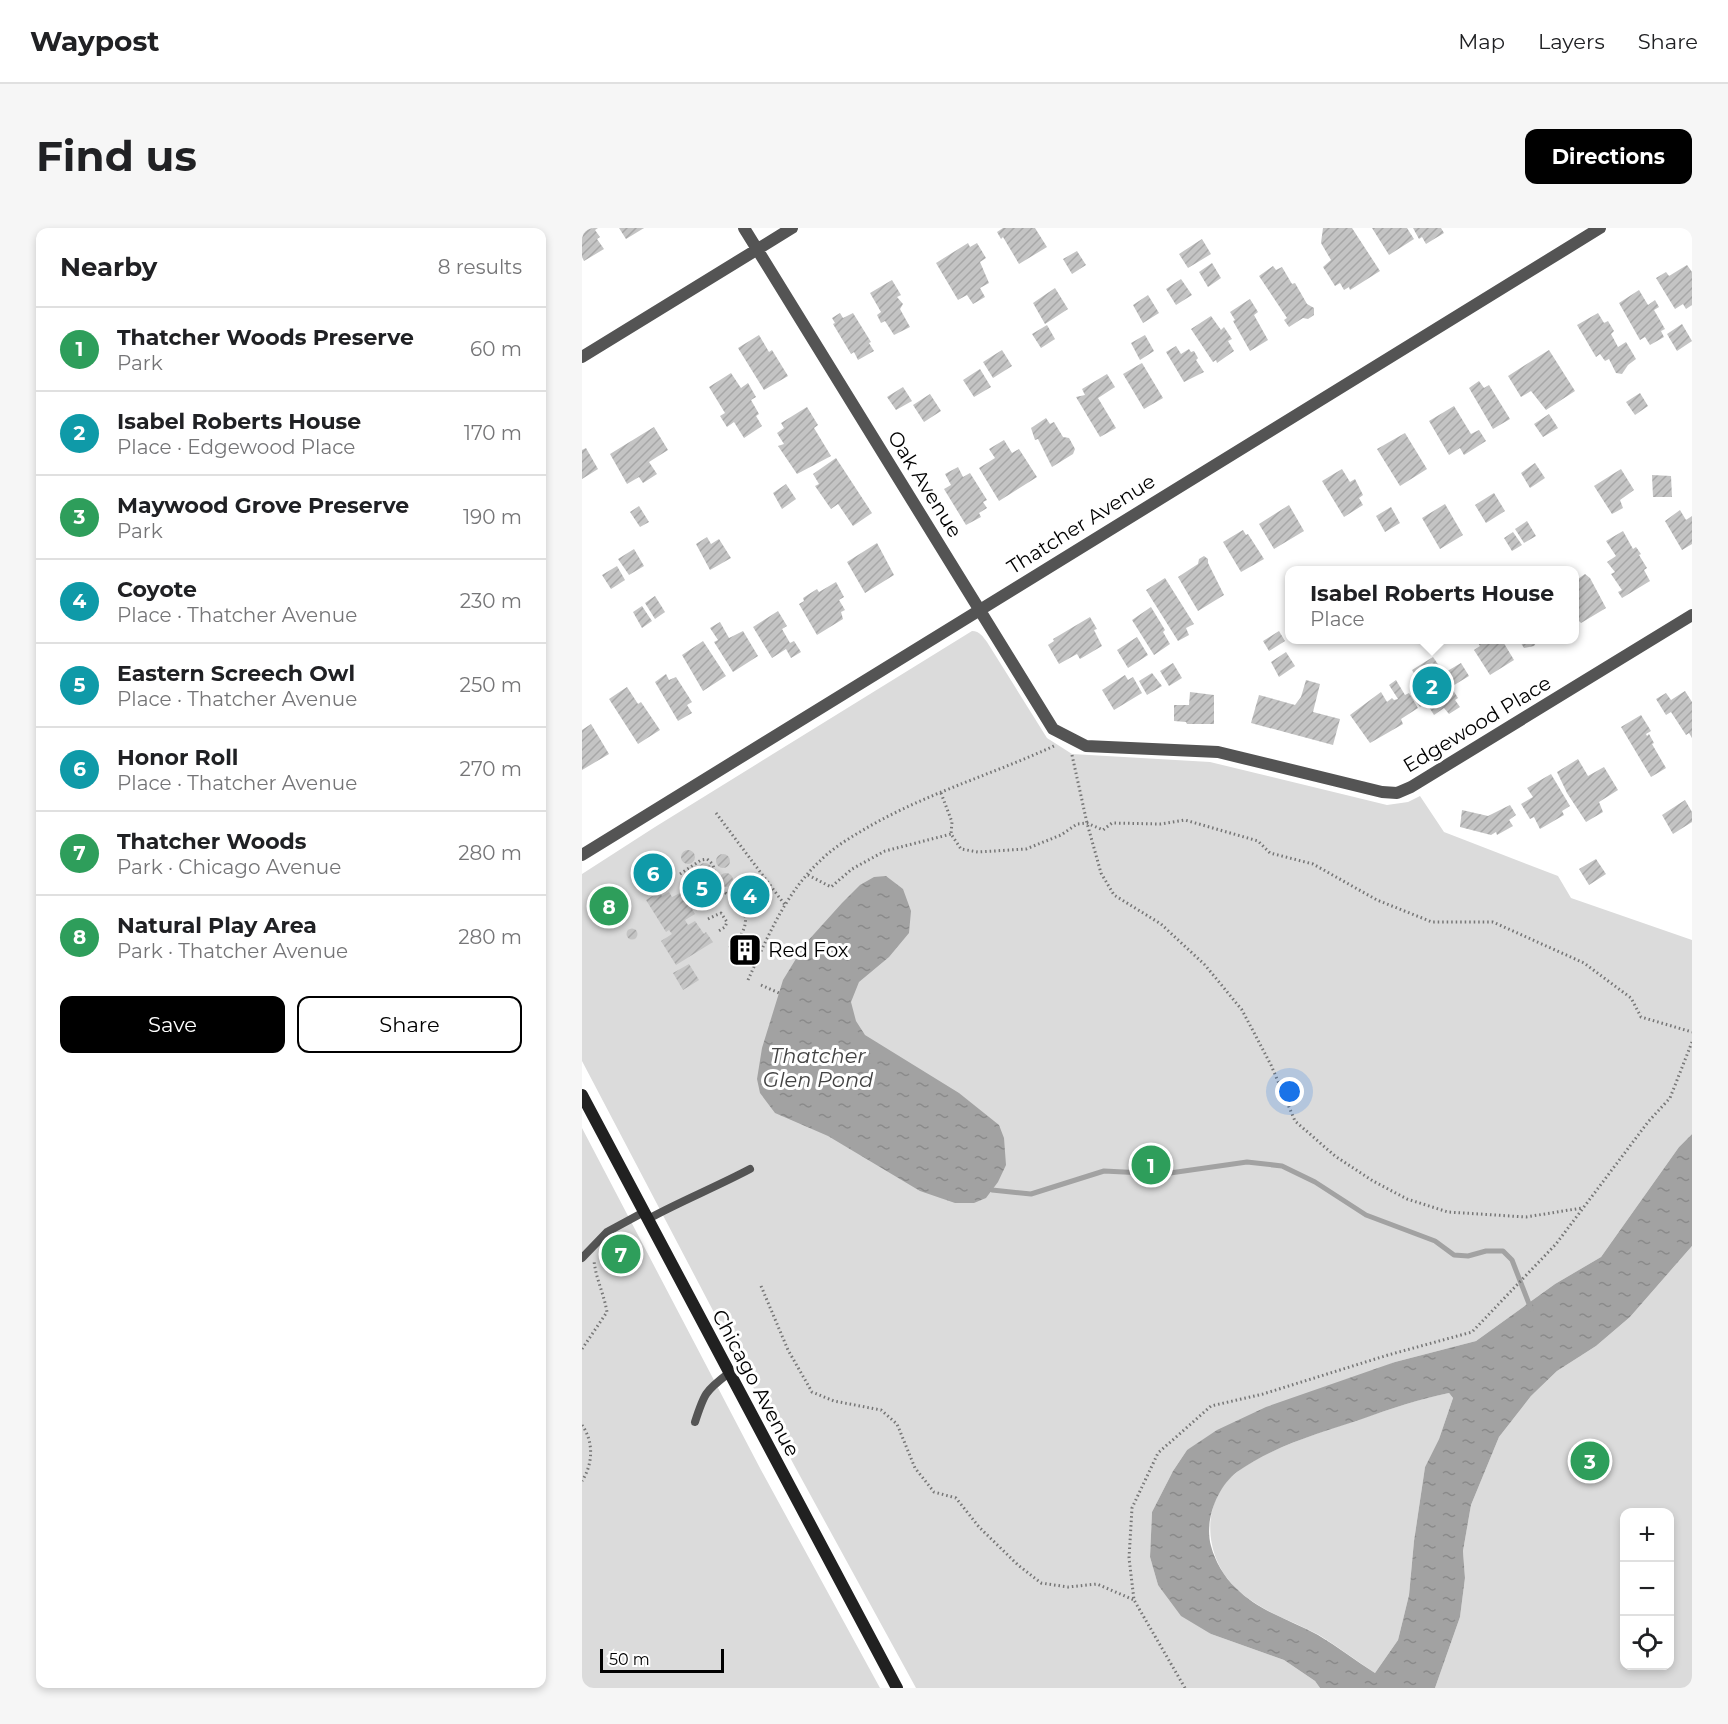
<!DOCTYPE html>
<html lang="en">
<head>
<meta charset="utf-8">
<style>
	:root { --surface:#fff; --page:#f6f6f6; --text:#202124; --muted:#757577; --line:#e0e0e0; --accent:#000 }
	body { margin:0; font-family:Montserrat,sans-serif; background:var(--page); color:var(--text) }
	.controls { position:absolute; right:18px; bottom:18px; display:grid; overflow:hidden; border-radius:12px; box-shadow:0 3px 9px #0003 }
	.controls button { width:54px; height:54px; display:grid; place-items:center; padding:0; border:0; border-bottom:2px solid var(--line); background:var(--surface); color:var(--text); font:30px sans-serif }
	.scale { position:absolute; left:18px; bottom:15px; width:124px; box-sizing:border-box; padding-left:6px; border:3px solid #000; border-top:0; font-size:16px; line-height:21px; white-space:nowrap; color:#000; -webkit-text-stroke:4px #fff; paint-order:stroke }
	.you { position:absolute; left:708px; top:864px; width:21px; height:21px; margin:-15px; border:4px solid #fff; border-radius:50%; background:#1a73e8; box-shadow:0 0 0 9px #1a73e833 }
	.badge { display:grid; place-items:center; width:39px; height:39px; border-radius:50%; background:var(--accent); color:#fff; font-size:20px; font-weight:700 }
	.pin { position:absolute; translate:-50% -50%; border:3px solid #fff; box-shadow:0 2px 6px #0006 }
	.popup { position:absolute; left:703px; top:338px; width:294px; height:78px; box-sizing:border-box; display:grid; place-content:center; border-radius:12px; background:var(--surface); filter:drop-shadow(0 2px 4px #0005); font-size:20px; white-space:nowrap; color:var(--muted) }
	.popup b { font-size:22px; color:var(--text) }
	.popup::after { content:''; position:absolute; left:50%; top:100%; margin-left:-12px; border:12px solid transparent; border-top-color:var(--surface) }
	.list { margin:0; padding:0; list-style:none }
	h2 { display:flex; justify-content:space-between; align-items:center; height:78px; margin:0; padding:0 24px; font-size:26px }
	h2 small { font-size:20px; font-weight:400; color:var(--muted) }
	.list li { display:grid; grid-template-columns:39px 1fr auto; gap:18px; align-items:center; box-sizing:border-box; height:84px; padding:0 24px; border-top:2px solid var(--line) }
	.list b { display:block; font-size:22px; white-space:nowrap }
	.list p { margin:0; font-size:20px; white-space:nowrap; color:var(--muted) }
	.list em { font-size:20px; font-style:normal; color:var(--muted) }
	.actions { display:flex; gap:12px; padding:18px 24px }
	.actions a { flex:1; padding:14px 0; border:2px solid var(--accent); border-radius:12px; text-align:center; font-size:21px; color:var(--accent) }
	.actions .main { background:var(--accent); color:#fff }
	.icon { flex:none; width:33px; height:33px; fill:none; stroke:currentColor; stroke-width:2; stroke-linecap:round; stroke-linejoin:round }
	.map { position:relative; flex:none; width:1110px; height:1460px; overflow:hidden; border-radius:12px }
	header { display:flex; align-items:center; gap:36px; box-sizing:border-box; height:84px; padding:0 30px; background:var(--surface); border-bottom:2px solid var(--line) }
	header strong { font-size:28px }
	nav { display:flex; gap:33px; margin-inline-start:auto; font-size:21px }
	.intro { display:flex; align-items:center; justify-content:space-between; box-sizing:border-box; height:144px; padding:0 36px }
	h1 { margin:0; font-size:42px }
	.button { padding:15px 27px; border-radius:12px; background:var(--accent); color:#fff; font-size:21px; font-weight:700 }
	main { display:flex; gap:36px; padding:0 36px }
	aside { flex:1; background:var(--surface); border-radius:12px; box-shadow:0 3px 9px #0003 }
	.map>svg:first-child { display:block }
</style>
</head>
<body>
<header>
<strong>Waypost</strong>
<nav><a>Map</a><a>Layers</a><a>Share</a></nav>
</header>
<div class="intro"><h1>Find us</h1><a class="button">Directions</a></div>
<main>
<aside>
<h2>Nearby<small>8 results</small></h2>
<ul class="list">
<li><span class="badge" style="background:#2e9e5b">1</span><div><b>Thatcher Woods Preserve</b><p>Park</p></div><em>60 m</em></li>
<li><span class="badge" style="background:#0f9aa8">2</span><div><b>Isabel Roberts House</b><p>Place · Edgewood Place</p></div><em>170 m</em></li>
<li><span class="badge" style="background:#2e9e5b">3</span><div><b>Maywood Grove Preserve</b><p>Park</p></div><em>190 m</em></li>
<li><span class="badge" style="background:#0f9aa8">4</span><div><b>Coyote</b><p>Place · Thatcher Avenue</p></div><em>230 m</em></li>
<li><span class="badge" style="background:#0f9aa8">5</span><div><b>Eastern Screech Owl</b><p>Place · Thatcher Avenue</p></div><em>250 m</em></li>
<li><span class="badge" style="background:#0f9aa8">6</span><div><b>Honor Roll</b><p>Place · Thatcher Avenue</p></div><em>270 m</em></li>
<li><span class="badge" style="background:#2e9e5b">7</span><div><b>Thatcher Woods</b><p>Park · Chicago Avenue</p></div><em>280 m</em></li>
<li><span class="badge" style="background:#2e9e5b">8</span><div><b>Natural Play Area</b><p>Park · Thatcher Avenue</p></div><em>280 m</em></li>
</ul>
<div class="actions"><a class="main">Save</a><a>Share</a></div>
</aside>
<div class="map">
<svg width="1110" height="1460" viewBox="0 0 1110 1460">
	<defs>
		<pattern id="water-ripples" width="26" height="14" patternUnits="userSpaceOnUse" patternTransform="scale(1.5)"><rect width="26" height="14" fill="#a2a2a2"/><path d="M2 4q2-2 4 0t4 0M15 11q2-2 4 0t4 0" fill="none" stroke="#8a8a8a"/></pattern>
		<pattern id="building-hatch" width="6" height="6" patternUnits="userSpaceOnUse" patternTransform="scale(1.5)"><rect width="6" height="6" fill="#c4c4c4"/><path d="M-1 1l2-2M0 6l6-6M5 7l2-2" fill="none" stroke="#a7a7a7"/></pattern>
	</defs>
	<rect width="100%" height="100%" fill="#fff"/>
	<path fill="#dbdbdb" fill-rule="evenodd" d="M390 403C398 403 401 409 405 414L465 510 490 526 628 534 805 577 826 574 838 568 862 604 976 648 989 670 1110 712V906L1097 919 1019 1029 973 1056 894 1113 813 1134 605 1222 591 1243 570 1284 568 1329 576 1357 629 1406 702 1432 733 1453 738 1460H334L212 1237 0 833V646L73 599Z
		M0 900 179 1242 298 1460H0Z
		M1110 1018V1460H853L878 1389 883 1350 881 1323 889 1277 917 1209 949 1168 975 1143 1014 1118 1048 1089ZM1042 1284H1088V1438H1042Z
		M867 1165 871 1170 857 1211 843 1239 832 1313 827 1367 816 1412 793 1445C775 1433 756 1419 737 1407 709 1392 677 1383 654 1360 622 1330 617 1273 655 1244 689 1219 735 1206 775 1192 806 1182 836 1171 867 1165Z"/>
	<path fill="url(#water-ripples)" fill-rule="evenodd" d="M304 648 321 661 329 683 327 705 307 729 277 754 269 774 274 793 283 807 377 865 417 897 422 910 424 937 416 954 404 970 392 975H373L338 963 246 908 193 885 178 865 175 851 180 820 201 752 223 716 260 675 278 657 292 649Z
		M1110 906V1018L1048 1089 1014 1118 975 1143 949 1168 917 1209 889 1277 881 1323 883 1350 878 1389 853 1460H738L733 1453 702 1432 629 1406 599 1388 576 1357 568 1329 570 1284 591 1243 605 1222 635 1202 684 1179 813 1134 894 1113 973 1056 1019 1029 1097 919ZM867 1165 871 1170 857 1211 843 1239 832 1313 827 1367 816 1412 793 1445C774 1433 756 1419 736 1407 709 1392 676 1383 654 1360 642 1349 633 1333 629 1318 622 1293 635 1259 655 1244 691 1218 738 1205 780 1191 808 1181 837 1171 867 1165Z"/>
	<g fill="none" stroke-linecap="round" stroke-linejoin="round">
		<path stroke="#a2a2a2" stroke-width="5" d="M410 962 449 966 522 943 581 946 665 934 700 938 733 954 784 987 853 1013 872 1027 886 1028 904 1023H921L930 1032 949 1081"/>
	</g>
	<path fill="url(#building-hatch)" d="M0 0H16L13 2 18 9 15 11 22 21 2 33 0 29Z
		M37 0H62L44 11Z
		M421 0H453L465 19 437 36 421 9 419 11 415 4Z
		M741 0H770L798 43 768 62 767 59 762 62 758 55 753 58 741 39 749 32 739 15Z
		M790 0H825L832 11 807 27Z
		M831 0H859L862 5 844 16 840 9 837 11Z
		M620 11 629 26 606 40 597 26Z
		M386 15 388 19 395 15 404 30 398 34 407 55 398 60 403 69 391 76 385 67 376 72 354 35Z
		M495 23 504 37 490 46 481 31Z
		M630 35 639 50 626 59 617 44Z
		M1105 37 1110 44V77L1104 81 1101 76 1093 81 1074 50 1084 44 1087 48Z
		M691 38 694 42 700 39 710 56 713 55 725 76 732 80V87L726 91 721 90 707 99 702 92 705 90 677 48Z
		M599 51 610 67 594 77 584 61Z
		M310 52 319 67 315 69 321 76 318 81 328 99 312 107 303 93 299 95 295 87 299 84 288 65Z
		M473 60 486 81 463 96 451 75Z
		M1057 62 1066 77 1073 72 1077 79 1072 82 1083 101 1079 103 1082 109 1068 117 1063 109 1058 112 1037 75Z
		M566 67 577 85 561 95 551 77Z
		M668 71 676 84 672 87 686 112 668 123 651 93 653 92 648 84Z
		M258 85 261 90 271 85 289 114 287 115 292 123 276 132 272 124 269 126 251 96 253 95 250 90Z
		M1016 85 1022 95 1026 93 1032 103 1029 106 1036 119 1044 114 1054 131 1046 137 1040 146 1034 145 1027 131 1023 133 1018 126 1014 129 995 97Z
		M629 88 639 102 642 99 650 111 646 113 652 123 635 135 634 132 631 134 609 101Z
		M1100 96 1110 113 1095 123 1085 106Z
		M465 97 473 111 459 120 450 106Z
		M177 107 187 124 190 122 206 148 182 162 156 120Z
		M563 107 572 123 558 132 549 115Z
		M594 118 599 126 607 121 609 124 612 123 616 130 614 132 622 144 602 154 584 124Z
		M420 122 430 138 411 150 401 134Z
		M967 122 993 163 964 182 949 163 939 169 926 148Z
		M560 135 581 170 562 181 541 146Z
		M398 141 409 159 392 169 381 152Z
		M149 145 159 160 166 155 174 169 169 172 177 186 174 188 180 198 162 210 152 194 145 199 138 188 143 185 127 159Z
		M525 146 533 159 516 170 534 200 518 209 494 169 503 167 500 161Z
		M897 153 902 160 907 157 928 191 911 201 887 160Z
		M321 159 330 173 314 182 305 169Z
		M1058 165 1066 178 1053 187 1044 174Z
		M348 166 359 183 342 194 331 177Z
		M872 178 889 206 897 202 904 213 882 227 878 220 867 227 847 193Z
		M225 179 236 197 232 200 249 228 215 246 196 218 202 216 195 205 202 200 199 195Z
		M967 186 976 200 961 209 952 196Z
		M464 190 468 196 472 194 481 209 487 210 493 221 491 226 470 239 456 211 453 212 449 200Z
		M72 199 86 222 67 234 75 246 61 255 57 249 45 256 28 226Z
		M823 205 845 241 818 258 795 221Z
		M422 212 430 225 437 221 455 249 417 273 397 240 413 230 407 221Z
		M4 220 16 241 0 251V222Z
		M254 230 290 285 271 298 256 276 249 281 233 258 237 256 231 246Z
		M953 235 963 250 948 260 939 245Z
		M376 239 381 249 388 245 405 272 401 274 405 280 397 285 399 289 384 297 362 261 369 257 363 246Z
		M760 241 768 254 773 251 781 267 777 270 781 277 762 289 740 253Z
		M1039 241 1052 262 1038 272 1041 280 1030 286 1012 258Z
		M1070 247 1089 248 1090 269H1071Z
		M204 256 214 271 200 281 191 265Z
		M912 265 923 283 904 295 893 277Z
		M863 276 881 307 858 321 840 290Z
		M707 277 722 303 692 321 677 296Z
		M57 278 67 294 58 299 48 284Z
		M809 279 818 295 803 304 794 288Z
		M1098 282 1104 292 1110 288V316L1100 322 1083 293Z
		M945 293 954 308 942 315 933 301Z
		M661 302 664 307 666 306 682 331 659 344 641 314Z
		M1041 303 1051 321 1054 319 1059 326 1057 327 1065 340 1062 342 1068 353 1040 370 1036 364 1040 362 1029 346 1033 344 1025 334 1034 328 1024 313Z
		M931 304 940 317 930 323 922 310Z
		M125 309 129 316 137 311 149 330 128 342 114 316Z
		M295 315 312 347 283 365 265 334Z
		M52 321 62 338 47 347 36 331Z
		M622 328 626 331V335L642 367 616 383 596 349 616 336 617 331Z
		M35 338 43 352 29 361 20 347Z
		M992 344 996 351 1003 346 1008 350 1024 380 999 395 997 393 994 395 992 392Z
		M583 350 612 396 604 400 607 407 596 413 564 362Z
		M254 354 262 369 257 372 263 382 259 384 261 391 235 407 217 376 222 373 221 370 235 361 237 364Z
		M73 368 83 384 73 391 63 375Z
		M60 378 70 393 60 400 51 384Z
		M569 379 583 402 581 404 588 416 572 427 550 392Z
		M196 383 205 398 200 401 208 415 212 413 219 424 209 430 204 421 190 430 171 399Z
		M508 389 515 401 512 402 520 418 498 431 495 426 477 436 466 417 472 413 471 411Z
		M138 394 147 410 161 403 176 428 151 444 132 414 136 412 128 400Z
		M697 403 703 413 687 423 681 413Z
		M555 409 566 427 546 440 535 422Z
		M894 412H920L932 432 908 447 892 422 898 418Z
		M937 412H956L952 418 942 420Z
		M121 413 144 448 121 463 100 427Z
		M704 424 713 438 697 449 689 434Z
		M851 429 862 445 879 435 887 448 869 459 876 470 873 472 878 479 867 486 862 480 852 487 847 479 852 477 849 472 838 479 829 465 832 463 828 457 836 452 830 442Z
		M591 435 600 450 587 458 578 443Z
		M570 445 580 458 565 467 557 453Z
		M84 446 87 452 94 449 110 474 105 477 110 485 96 493 73 454Z
		M543 447 546 452 551 449 560 465 532 482 520 462Z
		M724 452 738 456 731 484 758 491 751 517 669 495 677 467 713 477 719 469Z
		M814 452 823 467 827 465 836 480 819 491 821 496 788 515 768 487 799 464 805 474 810 470 812 472 816 471 807 457Z
		M45 459 56 476 59 474 78 502 56 516 27 471Z
		M1103 463 1110 474V510L1107 505 1104 507 1089 484 1084 487 1074 471 1084 465 1089 472Z
		M608 464 632 467V496H605L604 494 592 493V477H607Z
		M1059 487 1069 503 1064 506 1065 508 1067 506 1072 515 1070 516 1084 540 1069 549 1039 499Z
		M9 496 27 526 0 542V502Z
		M996 531 1006 548 1022 539 1036 562 1017 574 1021 584 1004 594 985 565 975 544Z
		M969 546 988 578 980 583 982 587 958 601 952 589 948 591 939 576 951 569 945 560Z
		M1103 572 1110 584V594L1091 606 1080 587Z
		M928 577 934 587 927 592 931 598 915 607 914 604 909 607 878 599 880 582 906 588Z
		M99 629a7 7 0 1 1 14 0a7 7 0 1 1-14 0Z
		M134 633a7 7 0 1 1 14 0a7 7 0 1 1-14 0Z
		M1014 631 1024 646 1007 657 997 641Z
		M116 642a7 7 0 1 1 14 0a7 7 0 1 1-14 0Z
		M137 652a7 7 0 1 1 14 0a7 7 0 1 1-14 0Z
		M159 653H164L167 655 169 659 167 664 171 668H178L180 672 178 680H170L167 674 169 670 165 666 157 664 156 657Z
		M113 660a7 7 0 1 1 14 0a7 7 0 1 1-14 0Z
		M77 664 80 668 87 664 90 669 100 664 113 686 103 692 106 697 113 693 122 706 124 704 131 714 94 737 79 713 90 706 87 702 84 704 64 672Z
		M44.5 706a5.5 5.5 0 1 1 11 0a5.5 5.5 0 1 1-11 0Z
		M157.5 722a5.5 5.5 0 1 1 11 0a5.5 5.5 0 1 1-11 0Z
		M107 736 117 752 101 762 91 745Z"/>
	<g fill="none" stroke-linecap="round" stroke-linejoin="round">
		<path stroke="#767676" stroke-width="3" stroke-dasharray="1.5 3" stroke-linecap="butt" d="M490 527 505 595 519 645 532 667 579 696 623 737 660 782 689 837 713 893 753 928 791 953 825 971 866 984 944 989 1000 980
			M359 565 370 594 369 606 379 621 396 624 444 621 479 607 495 596 505 595 521 602 530 595 579 596 603 592 676 613 688 625 731 636 795 672 850 694H911L1002 735 1049 770 1059 789 1110 804
			M134 585 203 677
			M98 646 119 632 125 631C135 638 132 646 134 657 141 665 150 668 157 675 171 692 160 710 146 721
			M226 647 249 659 270 641 303 623 369 606
			M126 691 139 685 145 694 143 699 135 704
			M166 752C185 710 204 664 239 632 253 618 271 608 288 598 346 565 411 546 472 518
			M179 757 197 765
			M179 1058 206 1122 230 1164 252 1173 299 1182 315 1196 333 1240 352 1264 374 1270 397 1299 436 1337 459 1355 486 1359 515 1356 552 1372
			M0 1121 25 1084C22 1066 14 1051 12 1033
			M0 1197C12 1214 11 1236 0 1253
			M603 1460 552 1372 547 1330 550 1280 576 1225 629 1178 681 1166 806 1127 890 1104 974 1016 1066 894 1088 870 1110 814"/>
		<path stroke="#545454" stroke-width="8" d="M66 991C99 973 134 959 168 941
			M0 1030 25 1004 62 984
			M113 1194C122 1166 123 1163 147 1145"/>
		<path stroke="#545454" stroke-width="12" d="M162 0 471 501 504 518 636 524 800 564 815 565 829 559 1110 387
			M0 129 210 0
			M0 627 1018 0"/>
		<path stroke="#212121" stroke-width="12" d="M0 867 315 1460"/>
	</g>
	<defs>
		<symbol id="building-square" viewBox="-11 -11 22 22"><rect x="-9" y="-9" width="18" height="18" rx="4" fill="#000" stroke="#fff"/><path d="M-4-6H4V6H1V3H-1V6H-4ZM-2.5-4.3h1.7v1.8h-1.7ZM.8-4.3h1.7v1.8H.8ZM-2.5-1h1.7V.8h-1.7ZM.8-1h1.7V.8H.8Z" fill="#fff"/></symbol>
	</defs>
	<g fill-rule="evenodd">
		<use href="#building-square" x="144" y="703" width="38" height="38"/>
	</g>
	<g text-anchor="middle" stroke-width="6" stroke-linejoin="round" paint-order="stroke">
		<g font-size="20" fill="#000" stroke="#fff">
			<text transform="translate(343 256) rotate(58)" y="7">Oak Avenue</text>
			<text transform="translate(499 296) rotate(-32)" y="7">Thatcher Avenue</text>
			<text transform="translate(895 496) rotate(-31)" y="7">Edgewood Place</text>
			<text transform="translate(174 1155) rotate(62)" y="7">Chicago Avenue</text>
		</g>
		<g font-size="20" fill="#000" stroke="#fff" text-anchor="start">
			<text x="186" y="729">Red Fox</text>
		</g>
		<g font-size="21" font-style="italic" fill="#434343" stroke="#fff">
			<text x="236" y="835">Thatcher<tspan x="236" dy="24">Glen Pond</tspan></text>
		</g>
	</g>
</svg>
<div class="controls">
<button>+</button>
<button>−</button>
<button><svg class="icon" aria-label="locate" viewBox="0 0 24 24"><circle cx="12" cy="12" r="6"/><path d="M12 2v4M12 18v4M2 12h4M18 12h4"/></svg></button>
</div>
<div class="scale">50 m</div>
<div class="you"></div>
<div class="pin badge" style="left:569px;top:937px;background:#2e9e5b">1</div>
<div class="pin badge" style="left:850px;top:458px;background:#0f9aa8">2</div>
<div class="popup"><b>Isabel Roberts House</b>Place</div>
<div class="pin badge" style="left:1008px;top:1233px;background:#2e9e5b">3</div>
<div class="pin badge" style="left:168px;top:667px;background:#0f9aa8">4</div>
<div class="pin badge" style="left:120px;top:660px;background:#0f9aa8">5</div>
<div class="pin badge" style="left:71px;top:645px;background:#0f9aa8">6</div>
<div class="pin badge" style="left:39px;top:1026px;background:#2e9e5b">7</div>
<div class="pin badge" style="left:27px;top:678px;background:#2e9e5b">8</div>
</div>
</main>
</body>
</html>
